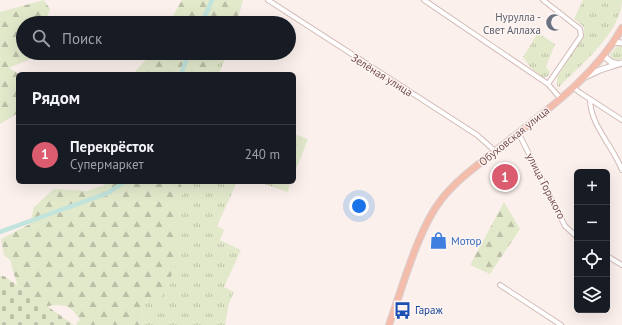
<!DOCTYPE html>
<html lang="ru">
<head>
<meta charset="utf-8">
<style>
	:root { --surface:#171b24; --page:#20242c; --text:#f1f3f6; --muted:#9ea1a6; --line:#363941; --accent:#db5c6f }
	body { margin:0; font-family:"PT Sans",sans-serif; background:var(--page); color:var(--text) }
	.controls { position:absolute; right:12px; bottom:12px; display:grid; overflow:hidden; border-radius:6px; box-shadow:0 4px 16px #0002 }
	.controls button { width:36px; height:36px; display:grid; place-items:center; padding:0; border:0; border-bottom:1px solid var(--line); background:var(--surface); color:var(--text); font:20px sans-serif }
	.you { position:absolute; left:359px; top:206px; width:14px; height:14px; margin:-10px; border:3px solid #fff; border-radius:50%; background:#1a73e8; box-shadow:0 0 0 6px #1a73e833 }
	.badge { display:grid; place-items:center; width:26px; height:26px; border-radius:50%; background:var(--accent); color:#fff; font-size:13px; font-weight:700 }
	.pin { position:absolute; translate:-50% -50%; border:2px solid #fff; box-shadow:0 1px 4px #0006 }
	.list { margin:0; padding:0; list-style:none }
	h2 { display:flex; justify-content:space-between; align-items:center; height:52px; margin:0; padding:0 16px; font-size:17px }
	h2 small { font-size:13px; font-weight:400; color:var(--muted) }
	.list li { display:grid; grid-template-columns:26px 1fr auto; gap:12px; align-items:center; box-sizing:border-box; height:60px; padding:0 16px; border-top:1px solid var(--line) }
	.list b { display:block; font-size:15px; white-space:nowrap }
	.list p { margin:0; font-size:13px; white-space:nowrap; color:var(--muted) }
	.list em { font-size:13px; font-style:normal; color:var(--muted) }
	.icon { flex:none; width:22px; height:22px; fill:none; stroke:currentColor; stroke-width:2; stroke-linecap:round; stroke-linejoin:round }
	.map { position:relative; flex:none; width:622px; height:325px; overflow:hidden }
	.search { position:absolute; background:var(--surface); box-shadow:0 4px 16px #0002; left:16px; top:16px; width:280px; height:44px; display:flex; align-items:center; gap:10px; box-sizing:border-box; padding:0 14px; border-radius:22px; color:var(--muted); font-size:15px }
	.panel { position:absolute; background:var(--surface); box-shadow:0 4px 16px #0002; left:16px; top:72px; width:280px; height:112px; border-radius:6px }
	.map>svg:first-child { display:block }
</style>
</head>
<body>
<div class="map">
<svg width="622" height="325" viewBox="0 0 622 325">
	<defs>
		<pattern id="grass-tufts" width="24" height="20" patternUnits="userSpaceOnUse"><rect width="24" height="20" fill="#e2e9cb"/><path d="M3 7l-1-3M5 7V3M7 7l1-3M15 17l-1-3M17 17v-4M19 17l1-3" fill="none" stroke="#bcbfa7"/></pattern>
		<pattern id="forest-firs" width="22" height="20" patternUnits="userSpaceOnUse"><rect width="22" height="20" fill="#e2e9cb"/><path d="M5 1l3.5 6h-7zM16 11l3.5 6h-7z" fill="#bcbfa7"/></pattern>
		<pattern id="cemetery-stones" width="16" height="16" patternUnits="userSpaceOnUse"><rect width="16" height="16" fill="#e2e9cb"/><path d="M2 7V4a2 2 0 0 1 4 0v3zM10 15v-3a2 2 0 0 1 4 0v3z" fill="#bcbfa7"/></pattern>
	</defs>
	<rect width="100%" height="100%" fill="#fbf0ec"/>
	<path fill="url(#grass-tufts)" d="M583 0H622C622 32 579 66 559 87L557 86V77L584 35V27L574 19Z
		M538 33 555 44 546 67 550 72 548 76 543 78 531 68 523 57Z
		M622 44V59L614 61 610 55 617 46Z
		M216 53H227L219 74H205Z
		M294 134 308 139 294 174Z
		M179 182H237L217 226 224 230 220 240 241 250 224 287 234 292 229 303 225 325H143L142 302 150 298 176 265V208L183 191Z
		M264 182H290L288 192 264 184Z"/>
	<path fill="url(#forest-firs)" d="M44 0 50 9 45 23H23V53H35L33 58 9 68 19 74H18V113L0 124V12Z
		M182 0H243L239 15 229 23H169Z
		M152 53H216L205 74H133Z
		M105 182H179L184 191 176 208V265L161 298H150L142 302 143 325H77L76 323 80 320C73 309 69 305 56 305 52 306 50 305 46 307L17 285C16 276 11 270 11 261L4 255 1 239 30 224 34 207 54 189 87 191 104 185Z
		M504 202 520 229 490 274 470 265Z"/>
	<path fill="url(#cemetery-stones)" d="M0 276H4L74 325H0Z"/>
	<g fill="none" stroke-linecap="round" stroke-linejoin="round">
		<path stroke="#c1e4dc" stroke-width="4.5" d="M202 23 212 0
			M181 74 189 53
			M0 232 108 193 124 182"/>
		<defs>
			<path id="minor" d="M268 0 477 135 495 151
				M424 0 548 84 560 98
				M543 0 580 29 581 36 548 84
				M573 87 579 92 622 120
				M590 99C590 125 613 146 622 170
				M518 132 565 226 577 237
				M607 256 622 265
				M500 285 561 325"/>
			<path id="tertiary" d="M614 42 622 43
				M604 56 611 62 618 64
				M585 77 600 70 622 63"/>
			<path id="primary" d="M389 325C402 289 418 229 441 200 454 183 471 170 488 157 535 118 592 82 622 28"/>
		</defs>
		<use href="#minor" stroke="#d2b9b7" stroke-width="6"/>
		<use href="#tertiary" stroke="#d2b9b7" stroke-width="7"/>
		<use href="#primary" stroke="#d9cece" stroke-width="8"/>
		<use href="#minor" stroke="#fff" stroke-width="4"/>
		<use href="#tertiary" stroke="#fff" stroke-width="5"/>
		<use href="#primary" stroke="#f4bdab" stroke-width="6"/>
	</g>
	<defs>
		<symbol id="mosque-bare" viewBox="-9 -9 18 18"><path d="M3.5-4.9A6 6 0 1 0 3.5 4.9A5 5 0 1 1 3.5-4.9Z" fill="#6b7280" stroke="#fef5f3" stroke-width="2.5" paint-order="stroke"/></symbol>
		<symbol id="shop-bare" viewBox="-9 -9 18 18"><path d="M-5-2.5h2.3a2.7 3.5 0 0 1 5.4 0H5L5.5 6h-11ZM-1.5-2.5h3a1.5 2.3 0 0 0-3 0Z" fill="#3f7fe0" stroke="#fef5f3" stroke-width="2.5" paint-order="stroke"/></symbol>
		<symbol id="bus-bare" viewBox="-9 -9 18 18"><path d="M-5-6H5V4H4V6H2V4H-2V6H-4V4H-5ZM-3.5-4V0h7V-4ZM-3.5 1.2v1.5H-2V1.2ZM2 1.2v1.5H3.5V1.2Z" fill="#1a4fb4" stroke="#fef5f3" stroke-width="2.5" paint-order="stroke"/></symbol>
	</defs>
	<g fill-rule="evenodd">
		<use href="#mosque-bare" x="542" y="10" width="25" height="25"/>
		<use href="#shop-bare" x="426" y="228" width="25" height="25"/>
		<use href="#bus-bare" x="390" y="298" width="25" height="25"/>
	</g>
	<g text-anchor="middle" stroke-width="3" stroke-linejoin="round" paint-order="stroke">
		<g font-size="11" fill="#5b616d" stroke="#fef5f3" text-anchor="end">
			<text x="541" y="21">Нурулла -<tspan x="541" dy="13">Свет Аллаха</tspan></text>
		</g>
		<g font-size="11" fill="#765051" stroke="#fef5f3">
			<text transform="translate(382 75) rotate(32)" y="4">Зелёная улица</text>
			<text transform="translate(514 136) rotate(-39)" y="4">Обуховская улица</text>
			<text transform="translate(546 186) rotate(63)" y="4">улица Горького</text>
		</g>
		<g font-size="11" fill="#366cbe" stroke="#fef5f3" text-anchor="start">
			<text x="451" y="245">Мотор</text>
		</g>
		<g font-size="11" fill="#164399" stroke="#fef5f3" text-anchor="start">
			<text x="415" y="314">Гараж</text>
		</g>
	</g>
</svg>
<div class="controls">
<button>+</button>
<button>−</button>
<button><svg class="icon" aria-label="locate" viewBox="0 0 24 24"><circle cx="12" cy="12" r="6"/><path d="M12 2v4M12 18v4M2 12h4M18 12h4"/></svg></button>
<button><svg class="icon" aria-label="layers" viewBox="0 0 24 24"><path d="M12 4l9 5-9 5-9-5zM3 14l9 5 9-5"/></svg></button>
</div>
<div class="you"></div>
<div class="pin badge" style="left:505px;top:177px">1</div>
<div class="search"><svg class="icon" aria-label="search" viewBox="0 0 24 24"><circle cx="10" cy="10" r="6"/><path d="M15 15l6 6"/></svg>Поиск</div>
<section class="panel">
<h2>Рядом<small></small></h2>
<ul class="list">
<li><span class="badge">1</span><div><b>Перекрёсток</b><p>Супермаркет</p></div><em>240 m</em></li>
</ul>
</section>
</div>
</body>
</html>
